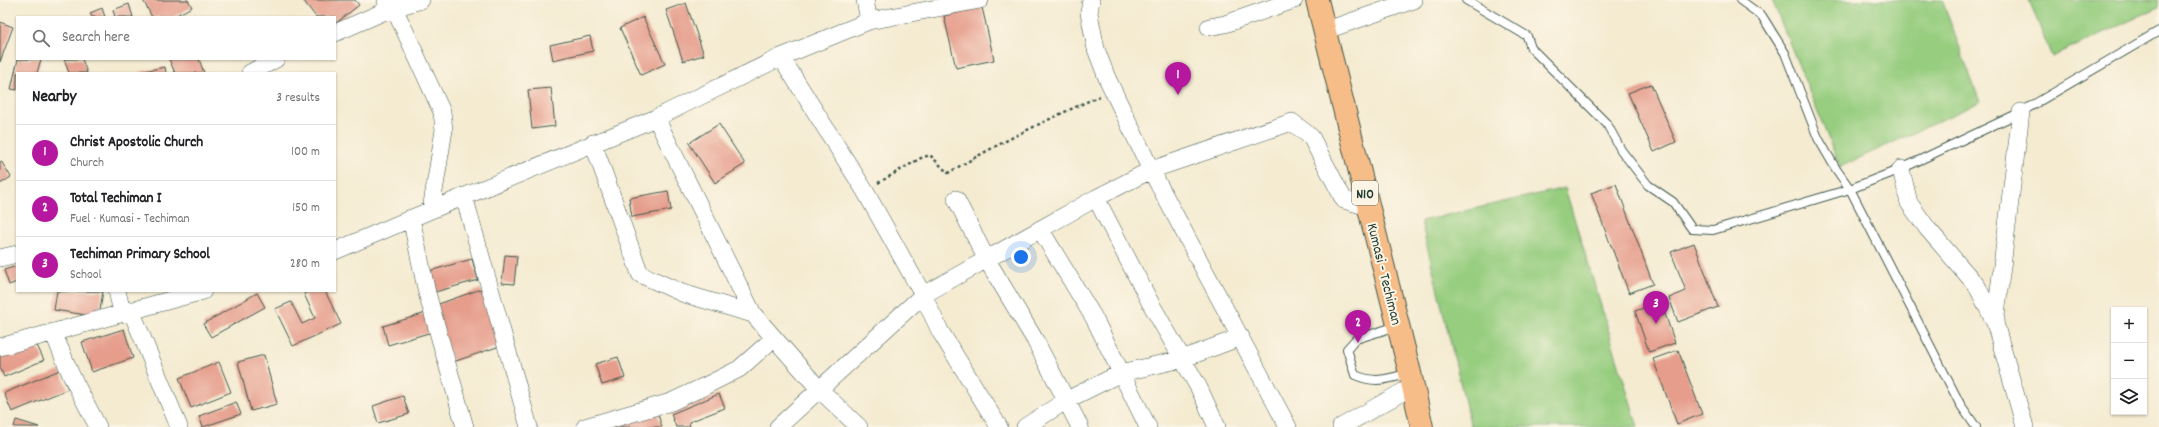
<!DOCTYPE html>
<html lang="en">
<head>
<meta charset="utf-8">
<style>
	:root { --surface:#fff; --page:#f6f6f6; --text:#202124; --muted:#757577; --line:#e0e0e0; --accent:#b5179e }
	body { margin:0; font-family:Dekko,sans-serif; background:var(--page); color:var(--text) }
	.controls { position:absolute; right:12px; bottom:12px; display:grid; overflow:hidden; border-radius:0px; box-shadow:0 1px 3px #0004 }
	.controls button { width:36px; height:36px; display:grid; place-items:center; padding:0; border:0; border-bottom:1px solid var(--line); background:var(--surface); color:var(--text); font:20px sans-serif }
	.you { position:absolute; left:1021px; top:257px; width:14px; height:14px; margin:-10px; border:3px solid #fff; border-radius:50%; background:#1a73e8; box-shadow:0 0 0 6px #1a73e833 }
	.badge { display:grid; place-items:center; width:26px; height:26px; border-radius:50%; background:var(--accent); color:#fff; font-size:13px; font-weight:700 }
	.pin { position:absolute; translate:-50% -33px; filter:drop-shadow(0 1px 2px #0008) }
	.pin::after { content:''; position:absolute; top:21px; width:14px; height:12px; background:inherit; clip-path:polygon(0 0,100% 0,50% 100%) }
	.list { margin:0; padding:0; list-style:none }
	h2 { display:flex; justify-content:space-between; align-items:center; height:52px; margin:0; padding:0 16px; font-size:17px }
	h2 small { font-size:13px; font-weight:400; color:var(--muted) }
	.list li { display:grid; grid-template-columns:26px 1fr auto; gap:12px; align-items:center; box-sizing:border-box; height:56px; padding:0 16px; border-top:1px solid var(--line) }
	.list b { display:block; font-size:15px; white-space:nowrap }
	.list p { margin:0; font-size:13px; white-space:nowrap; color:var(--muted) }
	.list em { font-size:13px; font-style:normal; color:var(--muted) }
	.icon { flex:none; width:22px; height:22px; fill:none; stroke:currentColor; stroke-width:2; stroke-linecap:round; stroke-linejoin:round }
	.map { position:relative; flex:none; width:2159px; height:427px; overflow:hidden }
	.search { position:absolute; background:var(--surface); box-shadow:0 1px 3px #0004; left:16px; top:16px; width:320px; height:44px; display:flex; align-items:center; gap:10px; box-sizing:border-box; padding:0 14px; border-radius:0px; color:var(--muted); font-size:15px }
	.panel { position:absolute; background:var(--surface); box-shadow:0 1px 3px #0004; left:16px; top:72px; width:320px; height:220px; border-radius:0px }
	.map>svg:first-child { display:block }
</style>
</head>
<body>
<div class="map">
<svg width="2159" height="427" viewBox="0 0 2159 427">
	<rect width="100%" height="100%" fill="#fcf5e5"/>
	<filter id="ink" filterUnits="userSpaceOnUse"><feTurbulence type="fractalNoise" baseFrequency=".025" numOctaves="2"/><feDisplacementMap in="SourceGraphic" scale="8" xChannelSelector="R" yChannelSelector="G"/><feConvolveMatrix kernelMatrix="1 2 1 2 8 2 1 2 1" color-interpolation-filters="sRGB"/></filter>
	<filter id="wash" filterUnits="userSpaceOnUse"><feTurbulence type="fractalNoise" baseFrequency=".012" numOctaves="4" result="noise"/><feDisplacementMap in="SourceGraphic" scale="16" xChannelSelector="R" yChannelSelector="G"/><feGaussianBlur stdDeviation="0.9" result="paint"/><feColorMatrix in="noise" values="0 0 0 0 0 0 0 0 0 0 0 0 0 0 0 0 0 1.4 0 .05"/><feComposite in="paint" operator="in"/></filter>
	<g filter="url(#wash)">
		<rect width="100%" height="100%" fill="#f4ebd1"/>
		<path fill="#96cd7f" stroke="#5a855a" d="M1772 0H1942L1980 102 1840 167Z
			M2029 0H2159V7L2052 57Z
			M1565 188 1638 427H1471L1421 221Z"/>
		<g id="blocks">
			<path fill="#e69d8c" d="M143 0H188L192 7 173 17H152Z
				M303 0H355L359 5 335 24V17H316Z
				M686 3 704 55 683 61 666 10Z
				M129 4 133 17H115L113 10Z
				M982 7 994 60 956 68 944 16Z
				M102 8 105 17H92L90 13Z
				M643 17 665 64 641 75 620 28Z
				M0 22 13 27 0 62Z
				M590 36 593 51 553 60 550 45Z
				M18 59H41L37 73H17V90L11 89Z
				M64 59H82L87 73H69Z
				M169 59H199L204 73H175Z
				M165 67 166 73H139V72Z
				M1651 84 1676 142 1654 152 1628 93Z
				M551 88 555 126 532 129 528 90Z
				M719 124 745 164 715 183 689 143Z
				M1 161 11 177 0 184V162Z
				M1616 184 1653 284 1629 293 1591 193Z
				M668 191 671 210 632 217 629 198Z
				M1694 243 1718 307 1678 322 1669 298 1686 291 1671 252Z
				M505 255 517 256 514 284 502 283Z
				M472 259 478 280 435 292 429 271Z
				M17 266V282L9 285 4 270Z
				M481 289 500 346 453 362 433 306Z
				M57 291H103L99 317 54 310Z
				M309 291H325L341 324 293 346 275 309 291 302 302 324 315 318 304 294Z
				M257 293 265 307 211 337 203 324Z
				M1661 302 1675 343 1649 352 1635 311Z
				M426 313 432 332 388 345 383 326Z
				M124 329 133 358 92 372 82 342Z
				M35 341 44 360 4 377 0 367V356Z
				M1678 350 1702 414 1677 424 1653 359Z
				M264 355 277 404 251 411 238 362Z
				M618 357 625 378 602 385 595 364Z
				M219 362 231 392 191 408 179 378Z
				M60 370 68 389 12 412 4 393Z
				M719 394 725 408 689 422 690 427H676L671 414Z
				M403 396 409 414 378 423 373 406Z
				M236 402 241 414 203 427 199 416Z
				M656 408 662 427H608Z
				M16 420 39 427H14Z"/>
		</g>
	</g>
	<g filter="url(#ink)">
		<use href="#blocks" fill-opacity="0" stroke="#3f574c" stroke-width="1"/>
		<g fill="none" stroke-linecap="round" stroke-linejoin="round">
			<defs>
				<path id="service" d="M1466 0 1527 36 1531 48 1607 124 1621 150 1648 185 1673 202 1692 229 1713 230 1850 189 1901 169 2021 112 2159 31
					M1740 0 1762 16 1785 53 1818 138 1836 169 1850 189 1960 404 1976 427
					M1397 326 1356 339 1347 349 1355 375C1376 384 1388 379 1409 373"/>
				<path id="minor" d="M1091 0 1089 13 1096 49 1107 78 1151 170 1288 427
					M386 1 390 9 421 0
					M869 21 980 0
					M1209 27 1225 24 1294 0
					M1324 31 1414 0
					M335 33 390 9 398 17 404 29 442 112 444 130 431 210
					M781 57 865 191 923 295 940 331 999 427
					M250 73 276 59
					M2021 112 1995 323 2025 427
					M656 118 753 314
					M593 143 640 274 682 293 753 314 820 390 859 427
					M1901 169 1909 203 1927 228 1977 286 1995 323
					M464 196 529 427
					M1096 198 1151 304 1199 388 1217 427
					M956 199 987 260 1035 340 1080 427
					M411 218 427 293 465 427
					M1040 229 1094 318 1148 427
					M335 251 431 210 656 118 781 57 869 21 865 0
					M0 258 17 254
					M117 291 122 312
					M131 310 179 427
					M53 332 71 375 98 427
					M0 347 203 291
					M585 427 671 402 705 386 739 369 774 338
					M778 427 923 295 1096 198 1151 170 1292 122 1311 137 1344 200 1369 207
					M1025 427 1067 400 1121 373 1182 359 1241 337
					M1341 427 1413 386"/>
				<path id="trunk" d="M1317 0 1410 373 1422 427"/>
			</defs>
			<use href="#service" stroke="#3f574c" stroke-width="10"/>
			<use href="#minor" stroke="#3f574c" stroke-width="18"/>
			<use href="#trunk" stroke="#3f574c" stroke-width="24"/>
			<path stroke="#3f574c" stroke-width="2.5" stroke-dasharray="3 3" stroke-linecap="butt" d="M878 183 921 158 930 155 948 173C997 144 1048 119 1100 96"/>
			<use href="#service" stroke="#fff" stroke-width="8"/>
			<use href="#minor" stroke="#fff" stroke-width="17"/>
			<use href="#trunk" stroke="#f7bd88" stroke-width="22"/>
		</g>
	</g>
	<g text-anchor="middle" stroke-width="4" stroke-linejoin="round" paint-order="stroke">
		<rect fill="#fcf5e5" stroke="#617469" stroke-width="1" x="1352" y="181" width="26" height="24" rx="3"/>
		<g font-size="14" font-weight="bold" fill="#1f3d34">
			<text x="1365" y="198">N10</text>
		</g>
		<g font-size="15" fill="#1f3d34" stroke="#fcf5e5">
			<text transform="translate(1385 274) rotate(76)" y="5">Kumasi - Techiman</text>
		</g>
	</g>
</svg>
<div class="controls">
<button>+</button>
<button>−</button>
<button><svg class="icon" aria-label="layers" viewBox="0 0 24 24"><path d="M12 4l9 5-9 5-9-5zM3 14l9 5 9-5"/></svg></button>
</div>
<div class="you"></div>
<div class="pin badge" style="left:1178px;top:95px">1</div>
<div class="pin badge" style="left:1358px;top:343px">2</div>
<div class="pin badge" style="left:1656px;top:324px">3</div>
<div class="search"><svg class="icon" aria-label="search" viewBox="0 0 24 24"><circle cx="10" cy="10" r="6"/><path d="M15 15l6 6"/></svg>Search here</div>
<section class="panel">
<h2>Nearby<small>3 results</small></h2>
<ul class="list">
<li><span class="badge">1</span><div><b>Christ Apostolic Church</b><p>Church</p></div><em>100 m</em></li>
<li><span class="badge">2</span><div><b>Total Techiman I</b><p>Fuel · Kumasi - Techiman</p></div><em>150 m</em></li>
<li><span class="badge">3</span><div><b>Techiman Primary School</b><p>School</p></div><em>280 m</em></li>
</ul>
</section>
</div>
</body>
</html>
